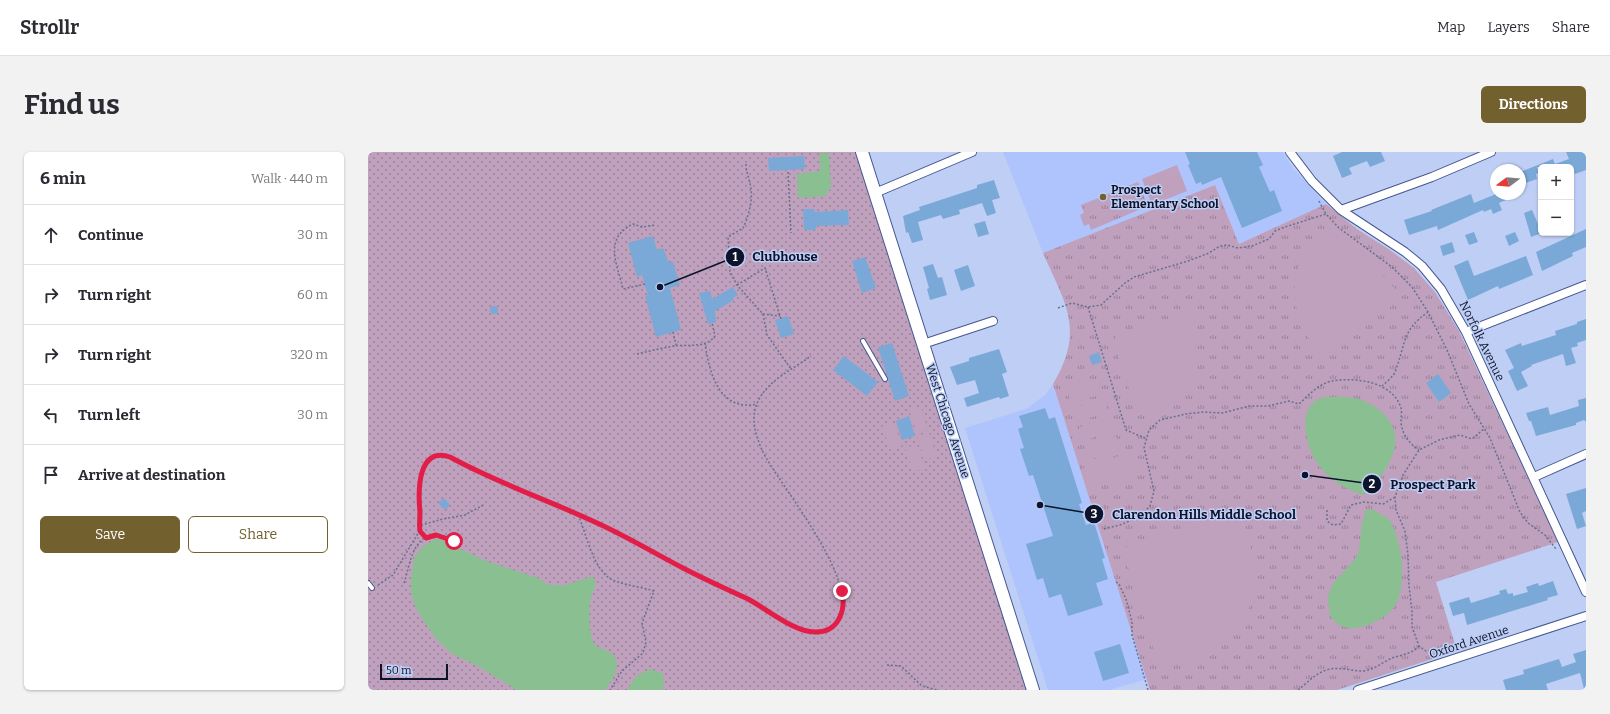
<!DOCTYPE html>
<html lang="en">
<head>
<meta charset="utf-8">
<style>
	:root { --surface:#fff; --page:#f2f2f3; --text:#2b2b33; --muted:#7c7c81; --line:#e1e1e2; --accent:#73602f }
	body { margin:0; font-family:Bitter,serif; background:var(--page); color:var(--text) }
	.controls { position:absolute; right:12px; top:12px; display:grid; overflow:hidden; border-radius:6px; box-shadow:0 1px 3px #0004 }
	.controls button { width:36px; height:36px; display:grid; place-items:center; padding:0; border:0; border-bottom:1px solid var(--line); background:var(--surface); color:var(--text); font:20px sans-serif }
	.compass { position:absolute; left:1122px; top:12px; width:36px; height:36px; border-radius:50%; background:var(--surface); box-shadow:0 1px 3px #0004; rotate:254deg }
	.scale { position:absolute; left:12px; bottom:10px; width:68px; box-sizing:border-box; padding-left:4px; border:2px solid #0c132a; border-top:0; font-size:11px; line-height:14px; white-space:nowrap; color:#0c132a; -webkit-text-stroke:3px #bfcef5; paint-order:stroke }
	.stop { position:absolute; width:12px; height:12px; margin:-9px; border:3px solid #e11d48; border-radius:50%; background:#fff }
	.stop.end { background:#e11d48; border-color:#fff; box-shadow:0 1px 4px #0008 }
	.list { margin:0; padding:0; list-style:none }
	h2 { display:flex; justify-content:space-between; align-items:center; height:52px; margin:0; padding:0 16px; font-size:17px }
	h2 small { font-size:13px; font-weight:400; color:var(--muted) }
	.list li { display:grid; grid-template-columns:26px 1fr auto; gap:12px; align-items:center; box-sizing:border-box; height:60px; padding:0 16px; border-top:1px solid var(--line) }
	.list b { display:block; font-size:15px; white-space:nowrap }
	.list em { font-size:13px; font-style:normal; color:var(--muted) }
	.actions { display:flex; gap:8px; padding:12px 16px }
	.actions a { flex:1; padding:9px 0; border:1px solid var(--accent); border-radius:6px; text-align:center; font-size:14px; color:var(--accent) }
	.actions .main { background:var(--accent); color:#fff }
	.icon { flex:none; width:22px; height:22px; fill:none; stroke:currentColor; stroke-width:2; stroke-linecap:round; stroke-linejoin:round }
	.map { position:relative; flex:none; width:1218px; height:538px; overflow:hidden; border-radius:6px }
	header { display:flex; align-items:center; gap:24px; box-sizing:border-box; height:56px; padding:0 20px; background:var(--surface); border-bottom:1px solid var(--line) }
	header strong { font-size:19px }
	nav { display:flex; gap:22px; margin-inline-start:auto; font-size:14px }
	.intro { display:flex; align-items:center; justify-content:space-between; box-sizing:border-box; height:96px; padding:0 24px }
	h1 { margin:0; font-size:28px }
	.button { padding:10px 18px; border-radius:6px; background:var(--accent); color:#fff; font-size:14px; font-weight:700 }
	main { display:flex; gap:24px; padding:0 24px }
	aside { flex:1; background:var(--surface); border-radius:6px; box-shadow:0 1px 3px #0004 }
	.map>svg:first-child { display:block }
</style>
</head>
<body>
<header>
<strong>Strollr</strong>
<nav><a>Map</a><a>Layers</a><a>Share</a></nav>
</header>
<div class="intro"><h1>Find us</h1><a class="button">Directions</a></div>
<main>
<aside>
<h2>6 min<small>Walk · 440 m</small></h2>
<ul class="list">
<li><svg class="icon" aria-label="ahead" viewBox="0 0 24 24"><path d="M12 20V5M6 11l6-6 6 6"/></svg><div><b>Continue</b></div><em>30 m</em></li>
<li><svg class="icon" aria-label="right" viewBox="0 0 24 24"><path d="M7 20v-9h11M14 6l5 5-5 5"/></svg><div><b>Turn right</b></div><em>60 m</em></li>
<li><svg class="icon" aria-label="right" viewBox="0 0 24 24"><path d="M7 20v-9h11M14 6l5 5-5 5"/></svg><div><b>Turn right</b></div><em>320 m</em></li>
<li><svg class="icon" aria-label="left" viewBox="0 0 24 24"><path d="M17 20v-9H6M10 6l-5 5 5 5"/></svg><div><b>Turn left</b></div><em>30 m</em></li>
<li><svg class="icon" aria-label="arrive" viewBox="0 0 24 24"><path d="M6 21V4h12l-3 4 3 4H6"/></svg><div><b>Arrive at destination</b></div></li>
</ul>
<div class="actions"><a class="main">Save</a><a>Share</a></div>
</aside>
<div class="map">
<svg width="1218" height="538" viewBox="0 0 1218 538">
	<defs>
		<pattern id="grass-dots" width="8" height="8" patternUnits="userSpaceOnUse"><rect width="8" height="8" fill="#bfa0bd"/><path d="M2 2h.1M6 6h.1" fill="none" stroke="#9a819a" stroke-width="1.8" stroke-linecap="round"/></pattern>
		<pattern id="park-tufts" width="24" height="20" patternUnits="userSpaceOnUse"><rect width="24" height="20" fill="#bfa0bd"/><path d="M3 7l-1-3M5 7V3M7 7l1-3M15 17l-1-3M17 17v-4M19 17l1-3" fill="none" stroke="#9a819a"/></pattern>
	</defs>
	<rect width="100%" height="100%" fill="#bfcef5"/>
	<path fill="#afc4fd" d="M635 0H915L924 15 958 52 871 92 847 33 675 101Z
		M685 232 779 527 741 538H680L597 276 658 257 677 243Z"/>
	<path fill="url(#grass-dots)" d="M0 0H488L658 538H0Z"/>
	<path fill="url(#park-tufts)" d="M770 30 780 54 723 78 721 72 716 74 712 63 716 61 713 53Z
		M847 33 871 92 958 52 989 77 1022 98 1046 116 1067 140 1091 179 1190 390 1068 430 1089 499 969 538H782L685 232C717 178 698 153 675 101Z"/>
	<path fill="#bfa0bd" d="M809 13 819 39 784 53 774 27Z
		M961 73 981 89 1031 141V148L954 207C919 158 913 116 961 73Z
		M825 159 829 215 827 231 815 247 770 264 746 191 748 183Z
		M730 227 734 242 703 251 699 237Z
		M736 246 740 260 709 270 705 256Z
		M553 254 560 278 549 282 541 258Z
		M742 265 746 279 715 289 711 275Z
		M526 271 534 294 522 298 514 274Z
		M561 280 569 304 557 308 549 284Z
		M748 284 752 299 721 308 717 294Z
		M549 292 557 316 545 320 537 296Z
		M763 300 770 321 721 336 715 316Z
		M873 358C887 404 899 464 851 494 834 505 812 511 792 518L755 398 762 392Z"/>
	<path fill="#8abf92" d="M461 1 463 38H459V44L430 46 429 22 452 19 451 2Z
		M966 245C974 245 983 245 991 247 997 249 1002 252 1007 255 1035 273 1031 299 1013 324 1007 332 1005 340 995 343 978 337 964 330 952 315 940 301 929 265 946 250 951 245 960 245 966 245Z
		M1005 357C1010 362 1018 363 1022 369 1034 388 1039 431 1028 452 1024 460 1016 465 1008 469 991 478 975 481 962 464L960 447 962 438 966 430 988 406 991 398 994 371 998 358Z
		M69 386 118 409 170 426 181 433H197L222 425 226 426C230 436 223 441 222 450 221 460 221 483 226 491 230 497 240 498 245 502 254 515 245 527 237 538H149L106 512 84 502 68 487 55 468 46 452 43 439V427L46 406 54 395Z
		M282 517 294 521 296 525 295 538H259L268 524Z"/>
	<path fill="#7aa9d8" d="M817 0H889L895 13 891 15 902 40 906 38 914 59 874 76 853 25 834 33 833 30 828 32 820 13 822 12Z
		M974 0H1013L1017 9 1002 15 999 9 981 16 984 22 974 26 965 4Z
		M1198 0H1218V18L1207 22 1204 15H1169L1171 21 1168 22 1169 27 1152 33V20L1185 7 1187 12 1201 7Z
		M436 4 437 17 401 19 400 6Z
		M626 28 632 46 624 48 628 61 619 64 614 51 591 58 592 62 575 67 573 63 550 70 555 88 544 91 540 80 538 81 535 64 552 58 551 55 609 36V33Z
		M1103 42 1106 51 1128 42H1152L1131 51 1134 58 1125 62 1123 57 1116 60 1115 58 1070 78 1069 74 1041 83 1036 68 1064 59 1063 58Z
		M435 57H446L447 60 480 58 481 73 448 74V78H436Z
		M1164 58 1174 81 1163 85 1156 61Z
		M617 69 621 82 610 85 606 72Z
		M1218 77V95L1204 101 1205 104 1174 119 1168 100Z
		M1106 80 1110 90 1101 93 1097 83Z
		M1147 80 1151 89 1141 94 1137 84Z
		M285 84 289 98 295 96 301 111 305 110 312 133 302 136 313 178 288 185 277 144 280 143 274 123 269 125 260 91Z
		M1084 90 1087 100 1075 104 1072 94Z
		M1158 104 1165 123 1131 137 1130 134 1100 148 1086 114 1100 108 1106 124Z
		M497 105 508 136 494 141 484 109Z
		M565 112 570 126 574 125 579 143 562 148 559 137 561 136 555 115Z
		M600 113 607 134 593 139 586 118Z
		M365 135 370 143 365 146 366 148 347 159 348 170 340 172 331 141 342 139 344 147Z
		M122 158a4 4 0 1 1 8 0a4 4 0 1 1-8 0Z
		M420 164 426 182 413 186 407 168Z
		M1218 167V188L1209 191 1210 194 1203 196 1208 211 1198 214 1195 202 1163 213 1164 214 1153 220 1160 234 1149 239 1140 219 1146 216 1137 198 1153 191 1154 194 1188 183 1187 179 1209 172V170Z
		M524 191 541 244 527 249 510 195Z
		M631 197 639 220 634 222 641 244 632 247 631 245 599 255 596 246 611 241 607 228 589 233 582 215 601 209V206Z
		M731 200 734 210 724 213 721 204Z
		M476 204 510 230 499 244 465 218Z
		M1070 222 1083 241 1071 250 1058 231Z
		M1218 246V270L1216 268 1208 271V273L1168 284 1163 269H1161L1158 261 1180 255 1182 263 1211 254 1210 248Z
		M677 256 681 267 687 265 714 351 711 352 718 373 726 370 737 406 734 407 740 427 728 431 735 453 700 464 693 442 681 446 675 426 669 428 658 392 685 384 665 323 661 324 652 297 656 296 650 277 655 275 651 264Z
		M541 264 547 284 534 288 528 269Z
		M1218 336V359L1214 361 1218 374 1209 377 1198 342Z
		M76 346 82 353 77 358 70 351Z
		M1185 429 1190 443 1179 446 1180 448 1099 473 1096 461 1085 464 1081 451 1101 445 1103 451 1132 442 1131 439 1138 437 1140 442 1145 441V444L1160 440 1158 435 1170 431 1171 434Z
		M752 492 761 521 735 529 726 500Z
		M1218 498V536L1216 537 1212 521 1178 532 1180 538H1138L1135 528 1156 522 1155 518 1191 507 1194 515 1208 510 1205 502Z"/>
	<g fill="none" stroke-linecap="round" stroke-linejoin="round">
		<defs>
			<path id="service" d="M495 189 517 227
				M0 431 4 436"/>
			<path id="minor" d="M922 0 944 29 973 58 1037 100 1054 114 1073 137 1098 180 1218 440
				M507 41 604 0
				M973 58 1064 25 1123 0
				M1098 180 1218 133
				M555 192 625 169
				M1166 325 1218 302
				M990 538 1218 464"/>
			<path id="secondary" d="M494 0 665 538"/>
		</defs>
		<use href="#service" stroke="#455890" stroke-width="6"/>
		<use href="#minor" stroke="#455890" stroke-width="10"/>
		<use href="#secondary" stroke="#455890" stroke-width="14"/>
		<path stroke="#667190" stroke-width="1.5" stroke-dasharray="2 2" stroke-linecap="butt" d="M378 12C378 21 382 28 383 37 385 48 380 66 375 76L360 85 362 120 369 133 395 162 412 164
			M420 20 423 81
			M951 49 958 62 971 76 1024 115 1044 135 1060 160 1079 198 1101 252 1122 286 1152 360 1160 371 1177 383 1188 397
			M277 132 255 137C249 111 235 87 265 72L274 75 287 73
			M369 133 397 116 413 167
			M720 155 758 278 779 287
			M690 156 704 151 720 155 733 153 757 131 766 125 820 109 841 101 852 94 859 93 870 96 884 94 901 87 907 79 917 75 958 62
			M395 162 399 183 423 217
			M305 180 308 193
			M337 191C341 220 351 260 389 252
			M269 202C281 199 294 196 306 194 320 192 337 197 347 184L344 171
			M1014 234C1018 230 1025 225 1027 220 1038 192 1033 179 1060 160
			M959 358V369L965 373 973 372 983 353 996 350 1015 352 1027 345
			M210 363C219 382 225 421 247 429 260 434 274 435 286 439L274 471 278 490 275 501 254 519 242 538
			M53 373 75 367 97 363 117 352
			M736 377 752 373 771 365 782 354 786 339 776 296 781 278 792 268 818 262 835 260 854 261 881 254H900L921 249 931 252C941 243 950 232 964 229 986 225 1025 229 1033 256 1034 260 1033 266 1033 271 1035 284 1041 291 1051 298
			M52 378 58 386
			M748 430 751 432 758 447 764 470V483L780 538
			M36 431C42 414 44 382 69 383 76 383 83 388 89 390L95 388
			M10 433 25 423 52 378 50 339 53 320 57 313 67 305 77 303C87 306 95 312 104 317 118 324 131 330 145 336 173 348 202 358 229 371 258 384 285 400 313 415 333 426 354 435 374 445 395 455 415 472 437 479 446 481 456 481 463 476 509 446 408 330 394 298 388 284 383 269 388 254 397 229 424 218 443 204
			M1090 494 1058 499 1051 494 1044 475V459L1041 434 1040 403 1037 379 1028 358 1027 345 1035 323 1051 298 1071 288 1092 283 1104 287 1117 276
			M519 513 533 514 554 534 569 538
			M930 538C939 531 947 522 958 518 970 514 983 519 995 519 1005 518 1012 512 1020 508 1031 502 1042 504 1051 494"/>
		<use href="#service" stroke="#fff" stroke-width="4"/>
		<use href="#minor" stroke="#fff" stroke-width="8"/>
		<use href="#secondary" stroke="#fff" stroke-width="12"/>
	</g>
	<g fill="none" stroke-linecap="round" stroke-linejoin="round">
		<path stroke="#e11d48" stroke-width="5" d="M86 389 68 383 58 386C57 384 53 381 52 379 51 374 52 365 52 360 50 340 49 294 82 305 129 331 180 348 229 371 258 384 286 401 315 416 336 427 358 437 380 447 399 457 427 481 448 480 471 480 478 458 474 439"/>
	</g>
	<circle fill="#73602f" stroke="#bfcef5" stroke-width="1.5" cx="735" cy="45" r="4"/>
	<g text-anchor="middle" stroke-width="3" stroke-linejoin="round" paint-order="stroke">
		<g font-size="12" font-weight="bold" fill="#0c132a" stroke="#bfcef5" text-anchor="start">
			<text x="743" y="42">Prospect<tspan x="743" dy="14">Elementary School</tspan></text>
		</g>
		<g font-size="12" fill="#0c132a" stroke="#bfcef5">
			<text transform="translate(1114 189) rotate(64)" y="4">Norfolk Avenue</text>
			<text transform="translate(580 269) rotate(72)" y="4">West Chicago Avenue</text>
			<text transform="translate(1101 490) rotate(-18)" y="4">Oxford Avenue</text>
		</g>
	</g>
	<path fill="none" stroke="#0c132a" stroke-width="1.5" d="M292 135L367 105M937 323L1004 332M672 353L726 362"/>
	<g fill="#0c132a" stroke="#bfcef5" stroke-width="1.5">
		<circle cx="292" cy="135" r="4"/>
		<circle cx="937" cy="323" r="4"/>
		<circle cx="672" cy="353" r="4"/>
		<circle cx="367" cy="105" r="10"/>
		<circle cx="1004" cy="332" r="10"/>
		<circle cx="726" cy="362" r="10"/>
	</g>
	<g font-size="12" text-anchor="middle" font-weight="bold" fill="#fff">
		<text x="367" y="109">1</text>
		<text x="1004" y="336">2</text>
		<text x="726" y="366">3</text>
	</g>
	<g font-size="13" text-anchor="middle" font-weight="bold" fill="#0c132a" stroke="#bfcef5" stroke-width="3" stroke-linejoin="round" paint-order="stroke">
		<text x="417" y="109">Clubhouse</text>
		<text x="1065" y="337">Prospect Park</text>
		<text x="836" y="367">Clarendon Hills Middle School</text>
	</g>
</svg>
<div class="controls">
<button>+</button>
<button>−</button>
</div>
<svg class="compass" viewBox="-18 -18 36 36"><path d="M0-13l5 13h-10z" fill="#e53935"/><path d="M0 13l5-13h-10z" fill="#7c7c81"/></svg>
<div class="scale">50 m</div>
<div class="stop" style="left:86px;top:389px"></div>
<div class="stop end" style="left:474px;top:439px"></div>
</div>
</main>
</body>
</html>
